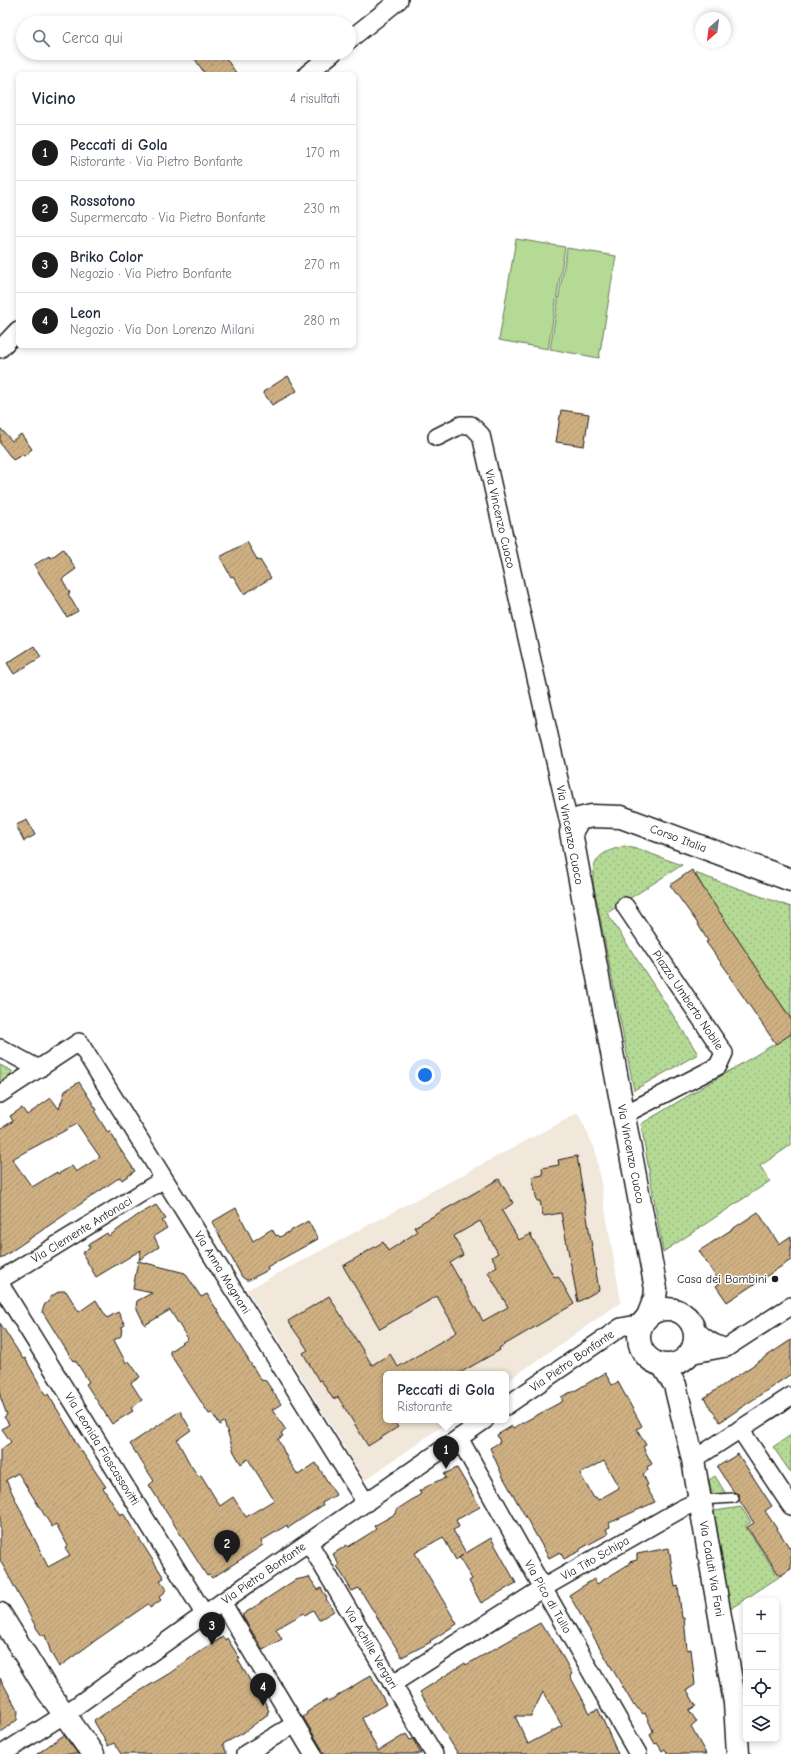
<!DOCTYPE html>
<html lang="it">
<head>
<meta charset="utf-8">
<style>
	:root { --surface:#fff; --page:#f6f6f7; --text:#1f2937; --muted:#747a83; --line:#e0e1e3; --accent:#1c1c1c }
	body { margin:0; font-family:"Comic Neue",sans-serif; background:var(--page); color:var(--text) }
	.controls { position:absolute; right:12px; bottom:12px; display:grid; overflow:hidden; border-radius:6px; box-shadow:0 2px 6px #0003 }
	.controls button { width:36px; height:36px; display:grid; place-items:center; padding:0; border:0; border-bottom:1px solid var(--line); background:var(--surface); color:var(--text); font:20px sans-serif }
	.compass { position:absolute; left:695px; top:12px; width:36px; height:36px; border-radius:50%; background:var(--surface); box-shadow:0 2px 6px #0003; rotate:208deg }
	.you { position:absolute; left:425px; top:1075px; width:14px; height:14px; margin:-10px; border:3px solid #fff; border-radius:50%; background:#1a73e8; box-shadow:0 0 0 6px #1a73e833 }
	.badge { display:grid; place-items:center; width:26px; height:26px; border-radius:50%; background:var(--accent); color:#fff; font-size:13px; font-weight:700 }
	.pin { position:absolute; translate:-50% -33px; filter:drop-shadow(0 1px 2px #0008) }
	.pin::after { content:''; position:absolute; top:21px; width:14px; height:12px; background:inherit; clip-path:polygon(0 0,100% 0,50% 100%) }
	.popup { position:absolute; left:383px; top:1371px; width:126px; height:52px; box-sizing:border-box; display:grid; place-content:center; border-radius:6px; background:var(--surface); filter:drop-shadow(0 1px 3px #0005); font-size:13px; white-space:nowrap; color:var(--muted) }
	.popup b { font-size:15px; color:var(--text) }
	.popup::after { content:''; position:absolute; left:50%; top:100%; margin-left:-8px; border:8px solid transparent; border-top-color:var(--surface) }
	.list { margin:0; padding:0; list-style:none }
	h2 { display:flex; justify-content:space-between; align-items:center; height:52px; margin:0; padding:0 16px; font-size:17px }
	h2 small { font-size:13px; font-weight:400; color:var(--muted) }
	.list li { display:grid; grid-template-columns:26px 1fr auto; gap:12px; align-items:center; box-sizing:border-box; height:56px; padding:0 16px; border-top:1px solid var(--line) }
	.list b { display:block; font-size:15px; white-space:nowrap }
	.list p { margin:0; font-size:13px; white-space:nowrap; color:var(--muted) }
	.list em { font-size:13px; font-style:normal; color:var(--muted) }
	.icon { flex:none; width:22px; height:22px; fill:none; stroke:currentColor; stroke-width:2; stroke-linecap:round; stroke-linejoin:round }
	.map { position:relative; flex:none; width:791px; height:1754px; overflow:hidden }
	.search { position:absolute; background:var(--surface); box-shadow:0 2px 6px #0003; left:16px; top:16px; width:340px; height:44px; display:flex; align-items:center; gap:10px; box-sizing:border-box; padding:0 14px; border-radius:22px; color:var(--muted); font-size:15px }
	.panel { position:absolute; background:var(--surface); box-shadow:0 2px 6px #0003; left:16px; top:72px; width:340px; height:276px; border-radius:6px }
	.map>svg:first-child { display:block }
</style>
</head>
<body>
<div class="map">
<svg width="791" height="1754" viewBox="0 0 791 1754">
	<defs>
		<pattern id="grass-dots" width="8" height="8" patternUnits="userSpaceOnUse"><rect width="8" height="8" fill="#b4da95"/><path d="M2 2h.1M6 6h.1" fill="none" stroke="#9aba80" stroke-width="1.8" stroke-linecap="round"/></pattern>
		<pattern id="building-hatch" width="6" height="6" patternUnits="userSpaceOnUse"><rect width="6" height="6" fill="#cfb083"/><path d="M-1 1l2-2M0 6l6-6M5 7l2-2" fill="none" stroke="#b19771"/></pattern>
	</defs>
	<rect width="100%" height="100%" fill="#fff"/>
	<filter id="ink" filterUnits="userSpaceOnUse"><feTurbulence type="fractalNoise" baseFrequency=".025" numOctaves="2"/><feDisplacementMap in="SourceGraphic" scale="8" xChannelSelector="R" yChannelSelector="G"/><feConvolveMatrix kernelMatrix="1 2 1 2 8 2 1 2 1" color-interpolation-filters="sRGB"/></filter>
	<g filter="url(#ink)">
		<path fill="#f1e7da" d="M578 1113 595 1149 621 1302 506 1382V1374H386V1420H451L365 1480 247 1290Z"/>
		<path fill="url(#grass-dots)" stroke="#687b58" d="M625 846 643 851 682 865 607 913 698 1054 634 1090 593 882C592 856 602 852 625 846Z
			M695 873 791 907V1019L702 891 704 889Z
			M791 1034V1145L760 1166 770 1181 663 1252 641 1124Z
			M0 1065 12 1071C12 1078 5 1080 0 1084Z
			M791 1435V1473L773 1447Z
			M715 1476 726 1494 713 1496 709 1480Z
			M741 1507 751 1522 745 1526 779 1577 730 1609 714 1511Z"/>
		<path fill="#b4da95" stroke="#687b58" d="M516 239 565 247 548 349 499 340Z
			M567 248 616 256 599 358 550 349Z"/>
		<path fill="url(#building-hatch)" stroke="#1c1c1c" fill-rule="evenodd" d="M191 53H222L237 74H205Z
			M288 376 297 391 272 405 263 392Z
			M561 410 589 414 584 446 556 442Z
			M0 428 12 441 21 434 32 449 24 456 22 455 13 460 0 443Z
			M247 542 258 561 260 560 271 578 244 594 233 576 231 577 220 557Z
			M63 549 76 569 62 579 70 593 68 594 78 611 67 617 34 565 49 556 51 558Z
			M34 646 41 657 14 674 7 663Z
			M27 820 35 835 24 841 16 825Z
			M692 870 704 889 791 1019V1034L776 1044 729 976 730 975 706 942 708 941 696 921 670 885Z
			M79 1082 97 1110 95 1112 108 1133 110 1131 118 1146 135 1171 122 1180 120 1177 0 1259V1129L13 1121 10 1116 22 1108 27 1115 51 1098 59 1109 65 1091ZM77 1124 100 1157 76 1172 72 1166 58 1174 57 1172 32 1187 12 1159Z
			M577 1156 599 1290 578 1302 561 1213 543 1216 540 1201H537L532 1177 543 1175 542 1168 559 1165 558 1160Z
			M499 1179 513 1203 502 1211 519 1240 530 1234 554 1277 558 1276 574 1304 499 1348 500 1350 458 1374H386V1420H392L398 1427 368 1446 338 1397 333 1399 321 1380 319 1381 303 1353 308 1350 288 1321 329 1296 372 1365 390 1354 398 1367 457 1332 437 1296 380 1329 343 1266 383 1242 388 1251 417 1232 414 1227ZM480 1221 498 1253 492 1257 497 1266 488 1272 508 1307 483 1321 450 1263 463 1255 454 1236Z
			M156 1205 166 1219 162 1221 167 1228 154 1236 159 1247 139 1260 141 1250 96 1277 82 1253 90 1248 88 1245 107 1233 109 1236 138 1215Z
			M236 1208 253 1241 272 1229 276 1236 278 1235 280 1237 308 1221 318 1239 267 1267 268 1270 249 1280H246L242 1277 212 1222Z
			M758 1212 779 1244 791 1236V1260L727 1302 716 1286 720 1283 699 1251Z
			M138 1261 185 1273 201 1297 207 1294 261 1380 266 1381 281 1404 272 1410 286 1430 281 1433 283 1436 278 1439 288 1460 298 1475 316 1463 336 1495 322 1503 323 1505 300 1520 288 1528 287 1525 261 1541 263 1545 212 1578 209 1575 207 1576 149 1485 154 1481 130 1444 180 1411 191 1430 177 1440 190 1464 198 1476 201 1475 220 1506 233 1497 246 1517 274 1500 248 1459 241 1464 234 1452 224 1422 220 1425 212 1413 209 1414 170 1354V1351L188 1339 170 1310 145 1325 136 1307 137 1301 152 1293 133 1289Z
			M60 1291H66L79 1312 96 1300 107 1318 118 1312 125 1325 122 1327 121 1336 114 1340 126 1363 129 1361 140 1377 131 1383 142 1400 131 1408 133 1411 112 1424 86 1384 89 1382 75 1360 73 1361 42 1311 45 1304 49 1301 50 1297Z
			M0 1323 23 1359 25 1358 46 1396 48 1394 75 1439 74 1440 106 1487 103 1488 120 1515 123 1513 164 1578 160 1580 166 1588 164 1593 159 1597 161 1600 150 1608 148 1604 96 1640 59 1667 51 1653 45 1635 42 1636 37 1629 0 1560V1450L11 1442 2 1429 9 1424 4 1417 7 1415 0 1396ZM18 1473 52 1527 56 1524 68 1546 65 1548 70 1555 48 1567 6 1480Z
			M791 1340V1374L720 1422 704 1398Z
			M605 1373 612 1385 618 1382 642 1426 637 1429 646 1445 643 1447 652 1464 647 1467 648 1470 643 1474 648 1485 646 1486 655 1502 609 1523 610 1527 606 1529 608 1534 580 1549V1551L564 1559 560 1552 549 1558 503 1477 490 1448 500 1442 497 1435 512 1426 513 1428 563 1401 561 1397 571 1392V1393ZM604 1461 619 1488 598 1500 596 1497 594 1498 580 1474Z
			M738 1454 772 1506 765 1511 791 1550V1569L780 1576 747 1527 754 1523 739 1500V1495L734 1492 717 1467Z
			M457 1468 480 1507 456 1520 459 1527 453 1530 466 1553 491 1538 516 1583 481 1603 469 1581 472 1579 459 1558 463 1555 456 1560 443 1537 415 1553 457 1624 430 1641 431 1642 402 1657 359 1588 352 1591 337 1566 339 1565 333 1554 347 1545 348 1547 372 1532 376 1529 374 1526 395 1514 396 1510 421 1494 419 1491 435 1482 446 1478 444 1474Z
			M669 1548 675 1587 678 1586 682 1618H684L687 1650 691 1649 695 1685 687 1690 696 1706 689 1710 697 1722 691 1727 706 1754H668L665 1749 662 1751 657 1743 655 1744 650 1735 653 1731 645 1713 643 1714 639 1709H638L635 1705 634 1706 569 1595 594 1579 597 1584 629 1564V1562L637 1560V1554Z
			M309 1577 318 1590 321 1588 327 1598 326 1599 334 1611 319 1620 313 1610 305 1615 304 1613 276 1629 282 1639 263 1650 242 1615 295 1580Z
			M540 1623 545 1631 547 1630 564 1659 572 1674 570 1676 590 1713 598 1709 618 1754H458L420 1692 465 1663 466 1665ZM543 1692 562 1726 528 1744 515 1716H531Z
			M223 1637 225 1640 227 1638 240 1659 238 1660 256 1691 259 1690 269 1711 267 1712 268 1714 243 1733 223 1744 227 1754H121L114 1743 108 1746 94 1721 125 1700 170 1673 203 1649Z
			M371 1675 386 1704 362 1718 378 1751 406 1734 410 1740 413 1739 421 1754H323L322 1749 303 1717 306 1715 307 1712 326 1700 329 1701Z
			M0 1678 18 1711 17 1720 0 1733Z
			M64 1735 78 1754H37Z"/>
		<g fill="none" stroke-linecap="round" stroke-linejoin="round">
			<defs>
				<path id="service" d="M700 1500 734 1498"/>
				<g id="minor">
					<path d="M349 40 399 0"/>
					<path d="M307 74 333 53"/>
					<path d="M0 349 18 330"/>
					<path id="s1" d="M437 437 461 425H471L481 435 571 832"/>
					<path d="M0 1048 39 1069"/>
					<path id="s2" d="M0 1094 79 1042 366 1503"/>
					<path d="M623 1115 718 1066 724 1053 625 906"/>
					<path id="s3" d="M0 1280 164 1179"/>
					<path id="s4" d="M0 1284 205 1615"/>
					<path d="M694 1327C703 1338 712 1343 726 1348"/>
					<path d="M689 1355 726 1348 791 1306"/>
					<path id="s5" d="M506 1406 621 1327 642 1323"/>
					<path d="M740 1429 791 1506"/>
					<path id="s6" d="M459 1438 543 1588 638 1754"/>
					<path d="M693 1460 791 1396"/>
					<path id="s7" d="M309 1543 434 1754"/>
					<path d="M222 1602 313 1754"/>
					<path id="s8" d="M392 1684 543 1588 681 1509 700 1500"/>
					<path id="s9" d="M2 1754 65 1714 222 1602 485 1420"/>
					<path d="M245 1754 295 1724"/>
				</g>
				<g id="tertiary">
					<circle cx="667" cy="1337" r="28"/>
					<path id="s10" d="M648 1316 655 1298 656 1289 571 832 579 819 592 816 621 817 791 880"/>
					<path id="s11" d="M663 1366 675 1385 693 1460 735 1703 738 1754"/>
					<path d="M0 1614 47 1690 93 1754"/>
				</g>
			</defs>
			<use href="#service" stroke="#1c1c1c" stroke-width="12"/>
			<use href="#minor" stroke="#1c1c1c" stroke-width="20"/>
			<use href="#tertiary" stroke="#1c1c1c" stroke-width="25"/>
			<use href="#service" stroke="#fff" stroke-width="9"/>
			<use href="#minor" stroke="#fff" stroke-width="17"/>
			<use href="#tertiary" stroke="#fff" stroke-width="22"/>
		</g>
	</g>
	<circle fill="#1c1c1c" stroke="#fff" stroke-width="1.5" cx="775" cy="1279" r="4"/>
	<g text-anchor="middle" stroke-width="3" stroke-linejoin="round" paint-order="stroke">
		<g font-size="12" fill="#1c1c1c" stroke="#fff">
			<text dy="4" stroke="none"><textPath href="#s1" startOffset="137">Via Vincenzo Cuoco</textPath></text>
			<text transform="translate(570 835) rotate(79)" y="4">Via Vincenzo Cuoco</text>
			<text dy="4" stroke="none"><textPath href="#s10" startOffset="612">Corso Italia</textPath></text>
			<text transform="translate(688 1000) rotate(56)" y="4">Piazza Umberto Nobile</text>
			<text transform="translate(631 1154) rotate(79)" y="4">Via Vincenzo Cuoco</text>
			<text dy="4" stroke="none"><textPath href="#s3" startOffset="96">Via Clemente Antonaci</textPath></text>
			<text dy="4" stroke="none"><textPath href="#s2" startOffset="366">Via Anna Magnani</textPath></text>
			<text dy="4" stroke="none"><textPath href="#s5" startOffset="80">Via Pietro Bonfante</textPath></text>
			<text dy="4" stroke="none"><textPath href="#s4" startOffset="194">Via Leonida Flascassovitti</textPath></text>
			<text dy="4" stroke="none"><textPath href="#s8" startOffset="239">Via Tito Schipa</textPath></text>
			<text dy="4" stroke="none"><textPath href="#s11" startOffset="210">Via Caduti Via Fani</textPath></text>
			<text dy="4" stroke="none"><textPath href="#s9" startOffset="318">Via Pietro Bonfante</textPath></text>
			<text dy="4" stroke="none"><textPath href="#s6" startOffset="182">Via Pico di Tullo</textPath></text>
			<text dy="4" stroke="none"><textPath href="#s7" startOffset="122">Via Achille Vergari</textPath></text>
		</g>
		<g font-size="12" fill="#1c1c1c" stroke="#fff" text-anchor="end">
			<text x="767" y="1283">Casa dei Bambini</text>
		</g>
	</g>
</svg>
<div class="controls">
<button>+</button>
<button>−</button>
<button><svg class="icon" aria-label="locate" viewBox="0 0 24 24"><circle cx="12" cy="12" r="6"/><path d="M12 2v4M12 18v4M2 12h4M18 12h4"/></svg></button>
<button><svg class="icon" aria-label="layers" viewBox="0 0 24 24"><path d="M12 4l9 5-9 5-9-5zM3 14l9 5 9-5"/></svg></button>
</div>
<svg class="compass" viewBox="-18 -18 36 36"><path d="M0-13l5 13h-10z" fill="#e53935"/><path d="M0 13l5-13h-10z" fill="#747a83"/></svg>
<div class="you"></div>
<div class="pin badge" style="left:446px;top:1469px">1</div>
<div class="popup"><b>Peccati di Gola</b>Ristorante</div>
<div class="pin badge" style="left:227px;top:1563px">2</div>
<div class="pin badge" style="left:212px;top:1645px">3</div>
<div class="pin badge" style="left:263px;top:1706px">4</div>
<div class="search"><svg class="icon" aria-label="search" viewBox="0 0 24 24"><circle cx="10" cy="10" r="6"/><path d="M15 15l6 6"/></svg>Cerca qui</div>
<section class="panel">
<h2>Vicino<small>4 risultati</small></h2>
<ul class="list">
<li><span class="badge">1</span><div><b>Peccati di Gola</b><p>Ristorante · Via Pietro Bonfante</p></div><em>170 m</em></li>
<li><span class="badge">2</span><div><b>Rossotono</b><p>Supermercato · Via Pietro Bonfante</p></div><em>230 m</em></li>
<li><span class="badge">3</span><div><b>Briko Color</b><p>Negozio · Via Pietro Bonfante</p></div><em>270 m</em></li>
<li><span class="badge">4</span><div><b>Leon</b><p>Negozio · Via Don Lorenzo Milani</p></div><em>280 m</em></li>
</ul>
</section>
</div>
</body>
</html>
